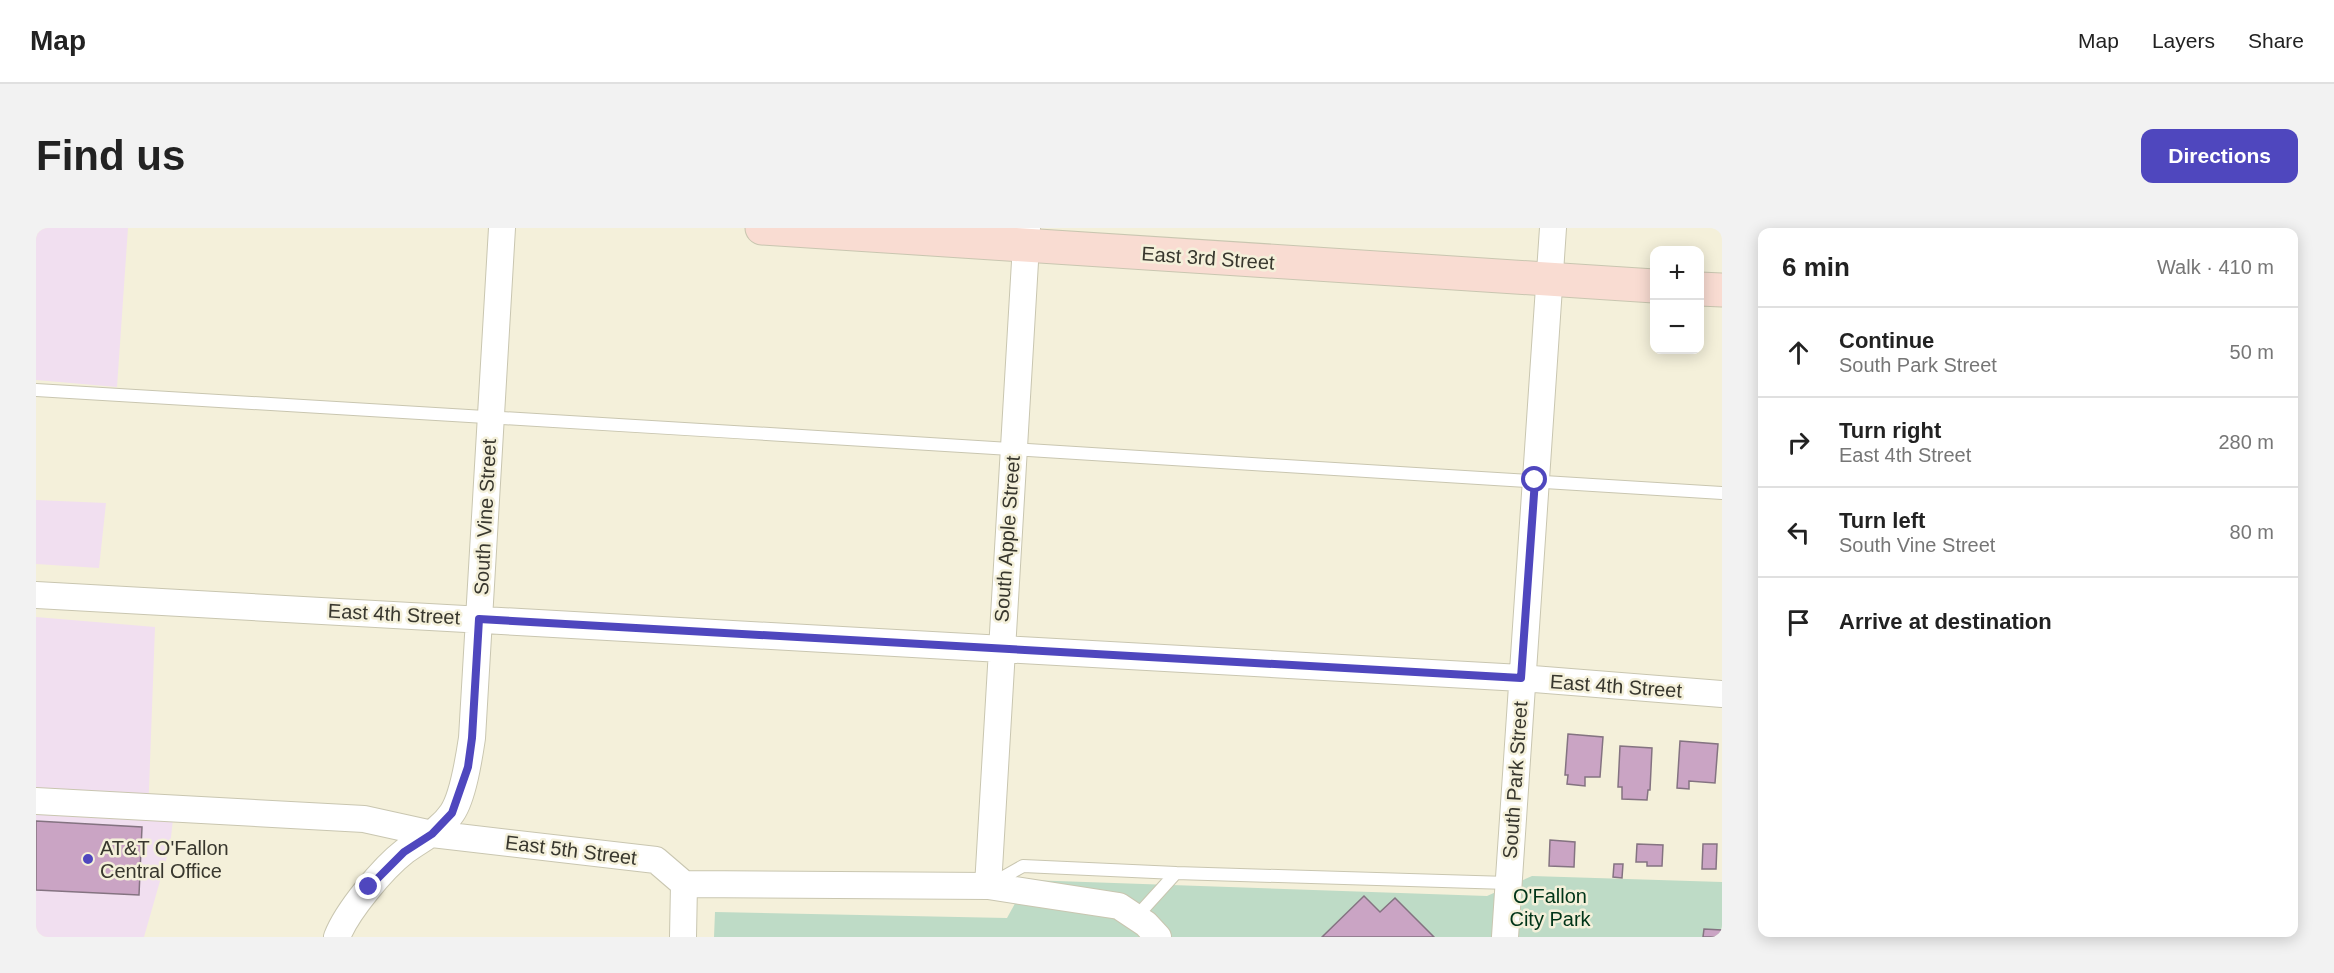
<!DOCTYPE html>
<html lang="en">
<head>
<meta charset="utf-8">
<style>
	:root { --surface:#fff; --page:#f2f2f2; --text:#222; --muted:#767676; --line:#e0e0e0; --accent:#4f47be }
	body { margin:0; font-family:Helvetica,sans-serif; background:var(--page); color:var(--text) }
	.controls { position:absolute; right:18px; top:18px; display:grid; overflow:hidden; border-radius:12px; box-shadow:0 3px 15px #0003 }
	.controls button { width:54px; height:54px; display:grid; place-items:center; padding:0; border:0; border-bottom:2px solid var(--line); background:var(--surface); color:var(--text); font:30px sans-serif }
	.stop { position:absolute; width:18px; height:18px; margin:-14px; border:4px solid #4f47be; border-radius:50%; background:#fff }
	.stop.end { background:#4f47be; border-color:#fff; box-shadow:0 2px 6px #0008 }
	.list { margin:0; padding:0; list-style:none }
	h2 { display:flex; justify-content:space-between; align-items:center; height:78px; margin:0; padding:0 24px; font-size:26px }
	h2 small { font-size:20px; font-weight:400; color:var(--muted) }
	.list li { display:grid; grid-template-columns:39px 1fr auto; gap:18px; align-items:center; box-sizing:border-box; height:90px; padding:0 24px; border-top:2px solid var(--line) }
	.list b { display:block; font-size:22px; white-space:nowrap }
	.list p { margin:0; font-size:20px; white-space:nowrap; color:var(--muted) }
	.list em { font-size:20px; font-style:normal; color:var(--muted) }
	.icon { flex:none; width:33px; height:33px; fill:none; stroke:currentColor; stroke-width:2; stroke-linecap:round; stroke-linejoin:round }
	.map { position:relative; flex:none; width:1686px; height:709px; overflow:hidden; border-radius:12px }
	header { display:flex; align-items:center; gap:36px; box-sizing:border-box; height:84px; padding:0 30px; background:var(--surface); border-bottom:2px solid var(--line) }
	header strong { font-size:28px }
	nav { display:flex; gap:33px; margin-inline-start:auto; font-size:21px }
	.intro { display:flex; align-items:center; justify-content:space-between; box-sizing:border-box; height:144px; padding:0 36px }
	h1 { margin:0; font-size:42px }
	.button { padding:15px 27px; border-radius:12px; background:var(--accent); color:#fff; font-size:21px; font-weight:700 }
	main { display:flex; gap:36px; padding:0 36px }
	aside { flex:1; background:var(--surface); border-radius:12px; box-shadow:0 3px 15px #0003 }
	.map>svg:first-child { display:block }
</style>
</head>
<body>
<header>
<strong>Map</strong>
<nav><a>Map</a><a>Layers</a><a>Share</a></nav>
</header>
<div class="intro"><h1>Find us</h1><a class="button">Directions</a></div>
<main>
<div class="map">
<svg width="1686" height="709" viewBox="0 0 1686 709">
	<rect width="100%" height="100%" fill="#f4f0da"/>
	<path fill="#f1dff0" d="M0 0H92L81 159 0 152Z
		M0 272 70 275 63 340 0 336Z
		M0 389 119 399 112 588 137 591 134 618 108 709H0Z"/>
	<path fill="#bedbc6" d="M1496 648 1686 654V709H678L679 684 971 690 992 652 1451 668Z"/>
	<path fill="#caa4c4" stroke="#847381" stroke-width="1.5" d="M1532 506 1567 509 1564 549H1549V558L1531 556 1532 547H1529Z
		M1644 513 1682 516 1679 555 1653 553V561L1641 560Z
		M1584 518 1616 520 1614 562H1612L1611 572 1586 571V559H1582Z
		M0 593 106 599 103 667 0 662Z
		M1514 612 1539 614 1538 639 1513 638Z
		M1601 616 1627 617 1626 638H1611V634H1600Z
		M1667 616H1681L1680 641H1666Z
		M1578 636H1587L1586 650 1577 649Z
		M1328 668 1344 684 1359 670 1398 709H1286Z
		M1668 701 1686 702V709H1667Z"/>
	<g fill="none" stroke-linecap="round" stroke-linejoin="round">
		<defs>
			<path id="lane" d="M0 162C562 198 1124 226 1686 265
				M957 655 987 638 1140 645
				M1100 689 1140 645 1472 655"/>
			<path id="street" d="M0 367 1485 450 1686 466
				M0 573 328 591 396 606 620 632 648 656 952 658 1083 678 1110 696 1122 709
				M952 658 991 0
				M301 709C311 683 347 640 369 623 385 611 404 603 416 585 427 569 433 530 436 510L466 0
				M647 709 648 656
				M1469 709 1517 0"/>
			<path id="secondary" d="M726 0 1618 58
				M1664 61 1686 62"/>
		</defs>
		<use href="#lane" stroke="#c9c6b0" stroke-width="14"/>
		<use href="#street" stroke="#c9c6b0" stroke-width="28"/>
		<use href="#secondary" stroke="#c9c6b0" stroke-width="35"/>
		<use href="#lane" stroke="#fff" stroke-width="12"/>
		<use href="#street" stroke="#fff" stroke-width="26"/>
		<use href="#secondary" stroke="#f9dcd2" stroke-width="33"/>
	</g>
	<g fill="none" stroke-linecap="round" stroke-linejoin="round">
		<path stroke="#4f47be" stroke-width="8" d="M333 659 368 624 396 606 416 585 432 539 436 510 443 391 1485 450 1499 252"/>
	</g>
	<circle fill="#4f47be" stroke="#f4f0da" stroke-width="2" cx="52" cy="631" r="6"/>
	<g text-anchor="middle" stroke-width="5" stroke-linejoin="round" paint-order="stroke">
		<g font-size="20" fill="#38372e" stroke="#f4f0da">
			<text transform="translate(1172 30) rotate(4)" y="7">East 3rd Street</text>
			<text transform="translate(449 289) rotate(-87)" y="7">South Vine Street</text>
			<text transform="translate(971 311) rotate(-86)" y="7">South Apple Street</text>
			<text transform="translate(358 386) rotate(3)" y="7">East 4th Street</text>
			<text transform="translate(1580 458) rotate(4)" y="7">East 4th Street</text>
			<text transform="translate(1479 552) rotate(-86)" y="7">South Park Street</text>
			<text transform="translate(535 622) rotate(7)" y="7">East 5th Street</text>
		</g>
		<g font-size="20" fill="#38372e" stroke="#f4f0da" text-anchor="start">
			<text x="64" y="627">AT&amp;T O'Fallon<tspan x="64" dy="23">Central Office</tspan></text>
		</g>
		<g font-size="20" fill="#003418" stroke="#f4f0da">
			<text x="1514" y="675">O'Fallon<tspan x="1514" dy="23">City Park</tspan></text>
		</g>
	</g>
</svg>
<div class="controls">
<button>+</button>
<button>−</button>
</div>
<div class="stop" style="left:1499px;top:252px"></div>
<div class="stop end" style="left:333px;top:659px"></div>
</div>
<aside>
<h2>6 min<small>Walk · 410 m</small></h2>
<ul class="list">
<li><svg class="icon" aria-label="ahead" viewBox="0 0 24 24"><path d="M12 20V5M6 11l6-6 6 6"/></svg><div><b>Continue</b><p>South Park Street</p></div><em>50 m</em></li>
<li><svg class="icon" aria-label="right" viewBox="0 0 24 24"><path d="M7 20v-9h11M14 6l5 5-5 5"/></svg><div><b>Turn right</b><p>East 4th Street</p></div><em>280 m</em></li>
<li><svg class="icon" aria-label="left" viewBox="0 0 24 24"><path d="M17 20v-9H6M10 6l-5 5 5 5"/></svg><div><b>Turn left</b><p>South Vine Street</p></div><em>80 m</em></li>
<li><svg class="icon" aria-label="arrive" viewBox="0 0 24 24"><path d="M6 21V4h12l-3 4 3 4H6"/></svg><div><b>Arrive at destination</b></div></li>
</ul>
</aside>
</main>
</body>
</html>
